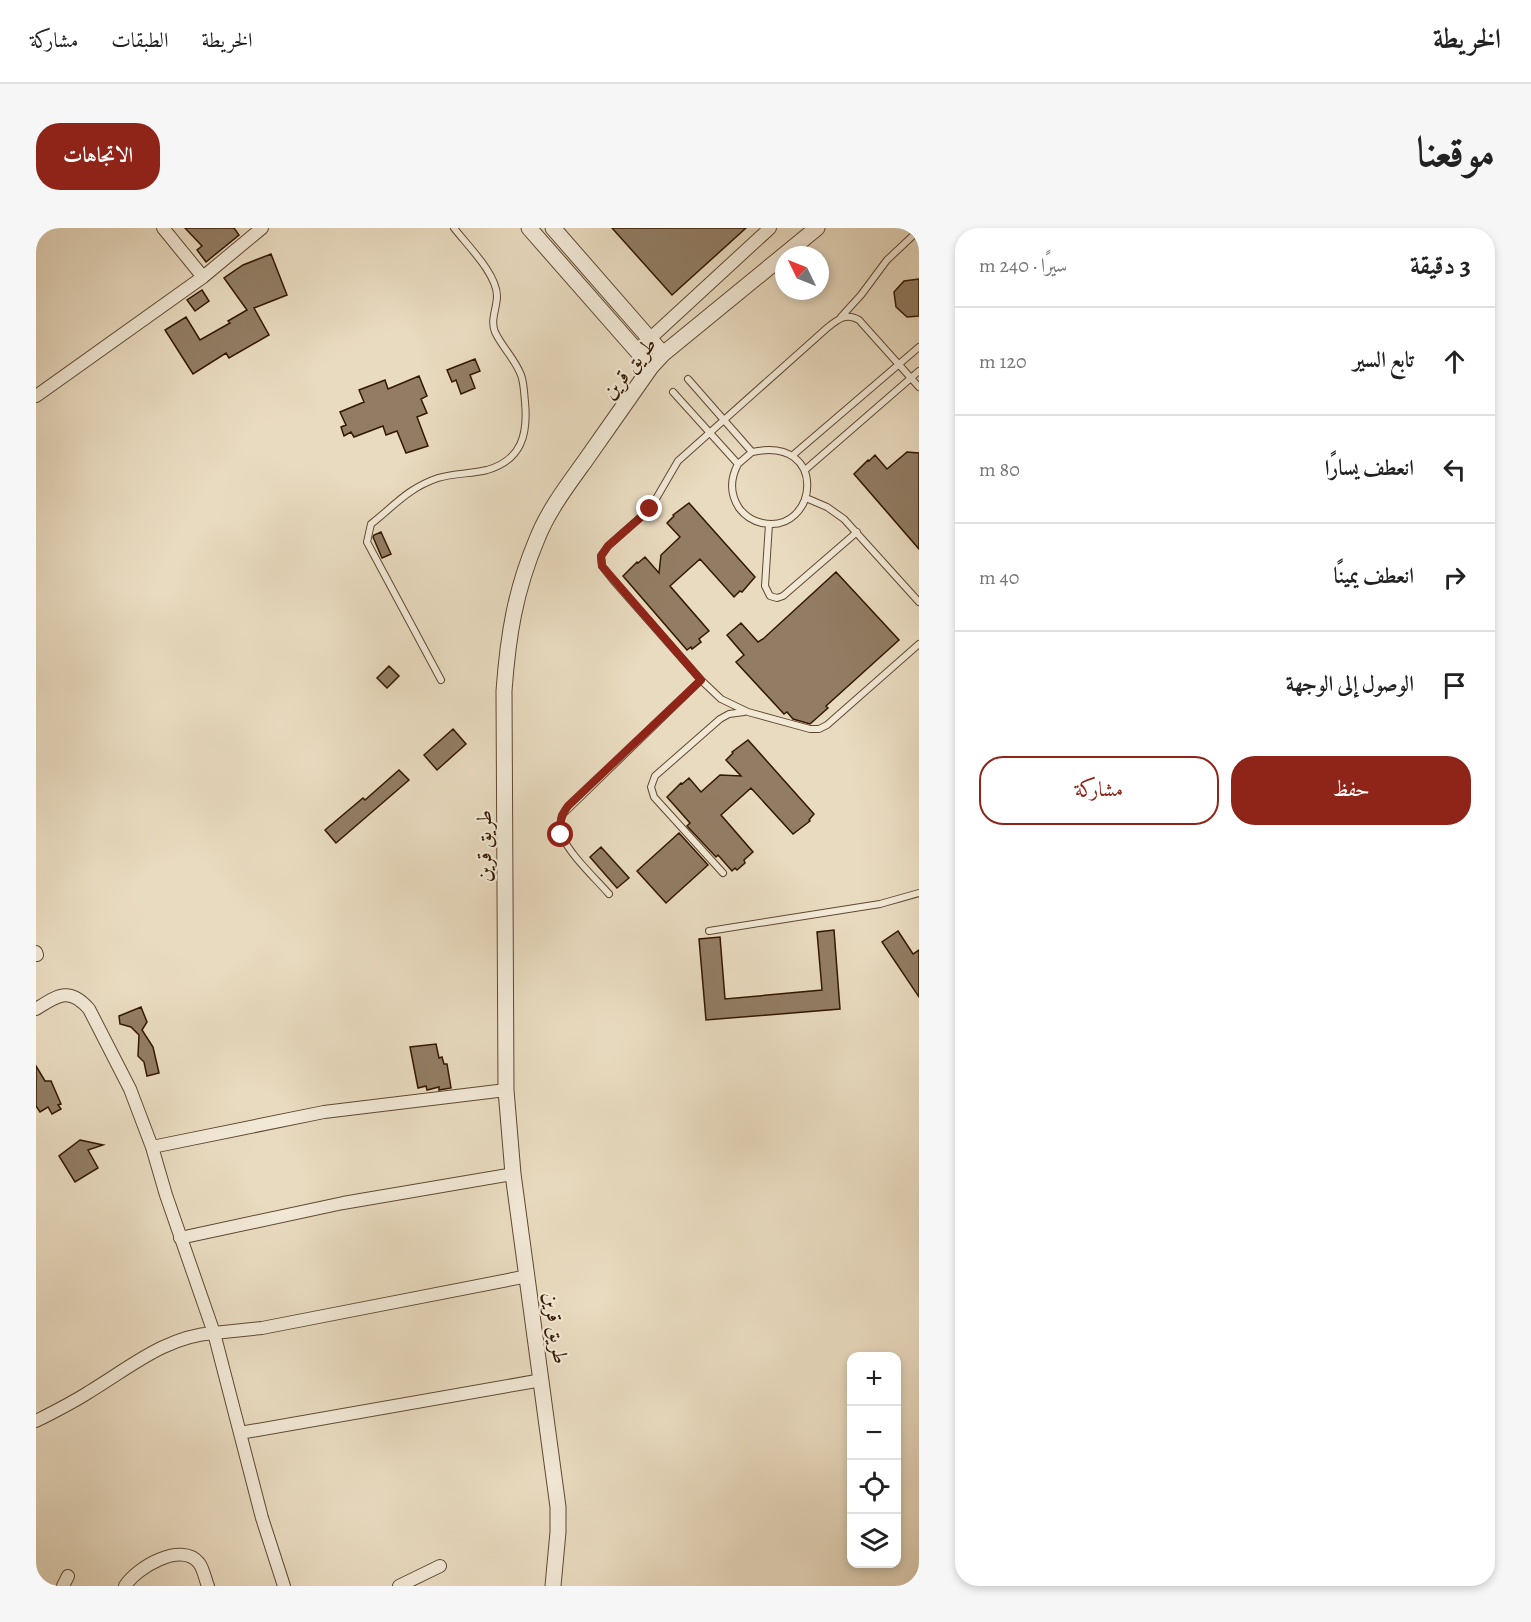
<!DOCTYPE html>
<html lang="ar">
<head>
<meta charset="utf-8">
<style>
	:root { --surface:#fff; --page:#f6f6f6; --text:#222; --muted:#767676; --line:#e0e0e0; --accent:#8f2418 }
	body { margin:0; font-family:Alegreya,Amiri,serif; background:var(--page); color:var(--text); direction:rtl }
	.controls { position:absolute; right:18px; bottom:18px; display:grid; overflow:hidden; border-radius:12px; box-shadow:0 3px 9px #0003 }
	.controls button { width:54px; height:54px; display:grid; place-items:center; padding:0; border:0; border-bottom:2px solid var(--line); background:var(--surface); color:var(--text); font:30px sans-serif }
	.compass { position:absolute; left:739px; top:18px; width:54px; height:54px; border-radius:50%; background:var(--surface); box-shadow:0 3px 9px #0003; rotate:313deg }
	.stop { position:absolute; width:18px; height:18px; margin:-14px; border:4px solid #8f2418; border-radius:50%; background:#fff }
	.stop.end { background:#8f2418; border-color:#fff; box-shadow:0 2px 6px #0008 }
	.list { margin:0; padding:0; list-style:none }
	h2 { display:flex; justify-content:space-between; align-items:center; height:78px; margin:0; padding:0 24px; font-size:26px }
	h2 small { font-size:20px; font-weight:400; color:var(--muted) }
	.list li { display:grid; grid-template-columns:39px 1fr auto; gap:18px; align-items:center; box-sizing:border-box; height:108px; padding:0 24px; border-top:2px solid var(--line) }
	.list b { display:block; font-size:22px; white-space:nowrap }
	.list em { font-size:20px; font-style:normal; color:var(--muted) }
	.actions { display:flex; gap:12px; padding:18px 24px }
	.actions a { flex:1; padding:14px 0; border:2px solid var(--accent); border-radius:24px; text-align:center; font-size:21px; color:var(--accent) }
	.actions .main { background:var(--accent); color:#fff }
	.icon { flex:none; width:33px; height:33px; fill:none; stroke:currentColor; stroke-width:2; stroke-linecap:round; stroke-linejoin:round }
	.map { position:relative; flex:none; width:883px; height:1358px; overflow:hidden; direction:ltr; border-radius:24px }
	header { display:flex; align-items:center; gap:36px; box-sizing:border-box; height:84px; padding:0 30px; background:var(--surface); border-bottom:2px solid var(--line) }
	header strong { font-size:28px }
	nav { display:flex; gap:33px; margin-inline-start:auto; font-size:21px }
	.intro { display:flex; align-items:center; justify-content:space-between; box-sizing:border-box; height:144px; padding:0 36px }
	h1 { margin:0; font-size:42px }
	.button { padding:15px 27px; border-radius:24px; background:var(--accent); color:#fff; font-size:21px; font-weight:700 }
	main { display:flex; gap:36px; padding:0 36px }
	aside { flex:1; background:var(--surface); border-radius:24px; box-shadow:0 3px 9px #0003 }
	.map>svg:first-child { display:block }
</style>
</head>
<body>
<header>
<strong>الخريطة</strong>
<nav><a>الخريطة</a><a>الطبقات</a><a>مشاركة</a></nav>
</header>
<div class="intro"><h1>موقعنا</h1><a class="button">الاتجاهات</a></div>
<main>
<aside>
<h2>3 دقيقة<small>سيرًا · 240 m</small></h2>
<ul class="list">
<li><svg class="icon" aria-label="ahead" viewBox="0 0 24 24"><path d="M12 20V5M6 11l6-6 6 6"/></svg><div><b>تابع السير</b></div><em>120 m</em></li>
<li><svg class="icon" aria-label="left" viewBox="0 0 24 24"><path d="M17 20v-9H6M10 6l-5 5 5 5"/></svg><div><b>انعطف يسارًا</b></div><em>80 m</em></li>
<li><svg class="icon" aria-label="right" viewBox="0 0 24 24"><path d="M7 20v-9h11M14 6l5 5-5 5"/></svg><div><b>انعطف يمينًا</b></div><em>40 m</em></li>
<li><svg class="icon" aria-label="arrive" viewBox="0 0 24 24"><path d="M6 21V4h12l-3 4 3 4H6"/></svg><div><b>الوصول إلى الوجهة</b></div></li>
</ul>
<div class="actions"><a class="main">حفظ</a><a>مشاركة</a></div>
</aside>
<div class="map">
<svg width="883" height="1358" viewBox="0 0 883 1358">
	<rect width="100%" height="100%" fill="#e9dbc0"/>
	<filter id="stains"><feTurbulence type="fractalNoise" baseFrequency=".00333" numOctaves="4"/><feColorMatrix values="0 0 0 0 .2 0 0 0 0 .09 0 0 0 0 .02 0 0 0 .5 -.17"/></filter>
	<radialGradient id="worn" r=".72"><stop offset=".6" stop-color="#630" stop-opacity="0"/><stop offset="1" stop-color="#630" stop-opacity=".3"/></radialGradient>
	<path fill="#927d64" stroke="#331700" stroke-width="1.5" d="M149 0H198L203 7 170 34 161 22 166 18Z
		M576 0H710L636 67Z
		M235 26 251 67 218 80 233 107 193 130 190 125 157 146 129 102 150 89 164 112 194 95 192 93 211 82 188 50 207 37Z
		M883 51V88L871 89 860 79 858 64 868 53Z
		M166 62 173 73 159 83 151 72Z
		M439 131 444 143 434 147 439 160 425 166 420 152 416 154 411 142Z
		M383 148 391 168 385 171 391 185 381 189 392 218 370 225 361 203 350 207 347 198 318 209 315 204 308 208 305 199 310 197 304 184 328 174 323 162 349 152 352 161Z
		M871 224 883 225V321L818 246 832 232 833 233 839 227 851 241Z
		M653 275 719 349 706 364 704 363 698 369 664 331 634 358 673 403 663 411 665 414 656 421 655 419 651 422 587 348 601 334 602 335 609 329 623 345 625 327 644 309 631 295 638 288 637 287Z
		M345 304 355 326 346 330 337 309 338 307Z
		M800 344 863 412 790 478 792 480 774 496 757 491 751 484 748 486 700 434 708 427 691 407 705 395 722 414 727 411Z
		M353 438 363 448 351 460 341 450Z
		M417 501 430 516 401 542 388 527Z
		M712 512 778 586 773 592 774 593 757 606 715 560 685 587 717 624 708 632 709 635 701 642 699 640 696 643 682 627 680 629 651 598 654 595 631 569 645 555 646 556 653 550 665 564 684 547 705 548 690 532 697 525 696 524Z
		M363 542 373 552 300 615 289 602 327 570 329 572Z
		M643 605 672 637 630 675 601 643Z
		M565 619 593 650 581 660 554 629Z
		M798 702 804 781 670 792 663 711 684 709 689 771 786 762 781 704Z
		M862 703 877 726 883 722V769L846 714Z
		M105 779 111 794 106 802 117 819 123 845 111 848 108 834 102 828 103 807 95 799 84 796 83 788Z
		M400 816 403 830 406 829 408 836H411L415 860 403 862V859L391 862 390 858 382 860 374 819Z
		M0 838 9 853H15L25 876 22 877 25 881 16 886 12 879 4 884 0 878Z
		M44 912 67 917 52 922 62 940 39 954 23 928Z"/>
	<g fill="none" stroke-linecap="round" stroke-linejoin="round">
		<defs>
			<path id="service" d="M805 89 825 67 851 32 883 2
				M883 159 823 92C810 84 801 92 791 100L642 233 614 281 572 318 565 328 566 338 577 352 665 452 685 471 712 484 774 501H783L791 497 883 416
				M637 164 702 236C694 251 694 266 703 280 709 288 717 293 726 295 782 307 794 207 716 224L652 151
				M757 227 883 119
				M702 236 716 224
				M769 242 883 143
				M770 270 791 279 808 291 883 374
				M733 296 729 358 734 368 741 370 747 368 821 304
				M405 452 331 314 335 296C358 278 372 260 402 250 418 245 435 246 451 242 486 232 492 206 489 174 488 165 488 155 485 147 479 131 466 119 459 104 454 92 461 80 461 68 461 46 431 17 418 0
				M687 645 618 569 615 559 619 548 684 491 693 486 708 484
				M573 666C559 650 533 626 525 606 523 599 525 593 526 587L665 452
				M673 703 844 676 883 665"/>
			<path id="minor" d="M127 0 167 49
				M607 117 734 0
				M0 168 167 49 226 0
				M0 724 1 727
				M0 781C21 768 33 758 53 781L94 861 116 919 130 967 178 1105 226 1100 492 1048
				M116 919 288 884 470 862
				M144 1010 307 975 477 946
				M0 1193C18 1184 36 1175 53 1164 93 1140 130 1108 178 1105L226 1290 248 1358
				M204 1205 506 1152
				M27 1358 32 1348
				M89 1358C100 1340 145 1313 163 1335 168 1342 169 1351 172 1358
				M363 1358 404 1338"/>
			<path id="tertiary" d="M493 0 615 139
				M517 0 627 126
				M517 1358 522 1304V1279L477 946 470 862 468 463C472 408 479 363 501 311 512 283 531 258 549 233 571 202 593 170 615 139L627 126 781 0"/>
		</defs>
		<use href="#service" stroke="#604830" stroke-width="8"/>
		<use href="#minor" stroke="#604830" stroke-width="14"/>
		<use href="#tertiary" stroke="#604830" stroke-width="17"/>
		<use href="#service" stroke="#f1e8d6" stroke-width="6"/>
		<use href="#minor" stroke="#f1e8d6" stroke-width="12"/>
		<use href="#tertiary" stroke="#f1e8d6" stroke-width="15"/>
	</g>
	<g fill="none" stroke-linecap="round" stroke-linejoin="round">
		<path stroke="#8f2418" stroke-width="8" d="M525 607C523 595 525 587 532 578L665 452 566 338 565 328 572 318 614 281"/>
	</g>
	<g text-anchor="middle" stroke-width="4.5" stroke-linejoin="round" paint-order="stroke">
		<g font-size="21" fill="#331700" stroke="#f1e8d6">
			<text transform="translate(593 140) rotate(-51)" y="7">طريق قرين</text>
			<text transform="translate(448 618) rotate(-90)" y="7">طريق قرين</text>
			<text transform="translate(520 1100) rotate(82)" y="7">طريق قرين</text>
		</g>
	</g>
	<rect width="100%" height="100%" filter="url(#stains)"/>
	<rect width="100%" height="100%" fill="url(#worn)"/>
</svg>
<div class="controls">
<button>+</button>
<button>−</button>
<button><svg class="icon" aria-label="locate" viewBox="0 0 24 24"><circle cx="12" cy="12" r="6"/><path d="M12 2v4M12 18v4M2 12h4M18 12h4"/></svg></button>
<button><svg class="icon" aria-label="layers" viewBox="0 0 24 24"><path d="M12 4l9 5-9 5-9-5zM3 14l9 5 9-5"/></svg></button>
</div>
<svg class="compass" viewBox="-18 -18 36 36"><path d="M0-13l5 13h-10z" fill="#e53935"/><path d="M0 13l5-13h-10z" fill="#767676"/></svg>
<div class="stop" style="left:525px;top:607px"></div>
<div class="stop end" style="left:614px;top:281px"></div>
</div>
</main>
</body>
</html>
